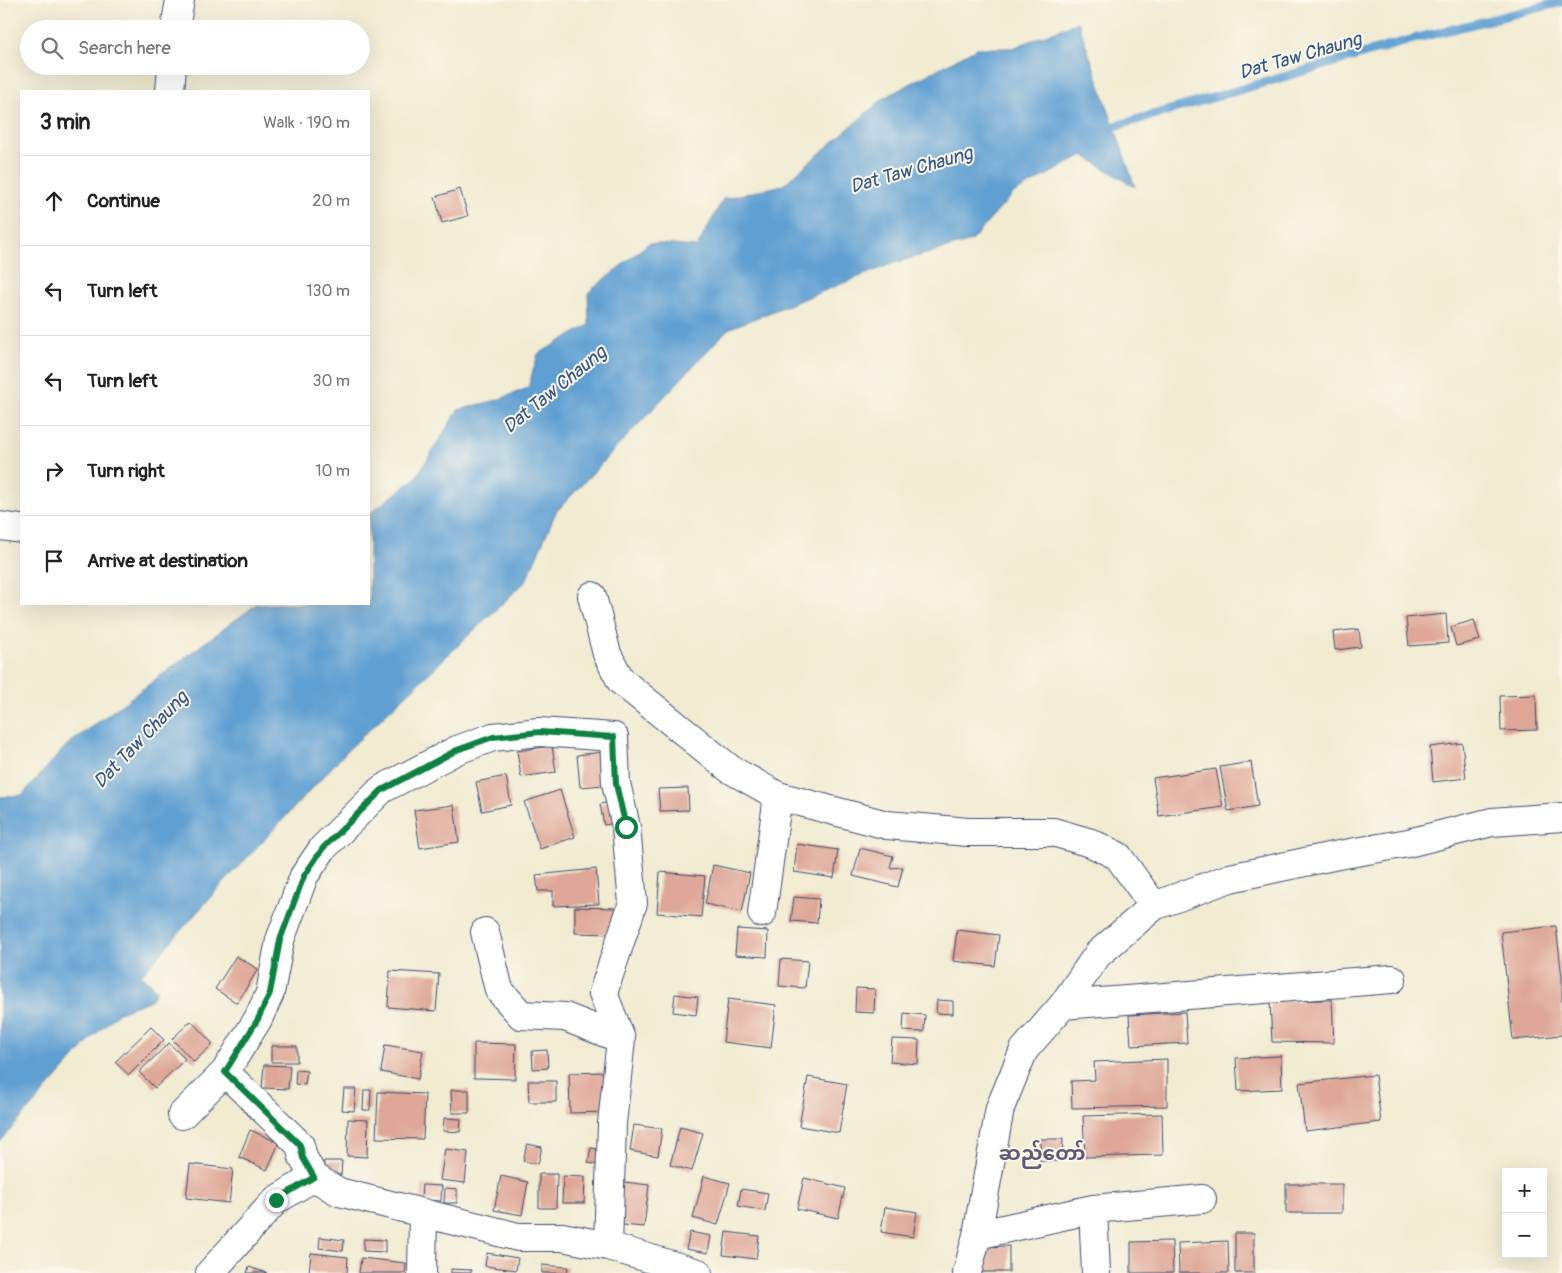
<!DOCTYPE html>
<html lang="en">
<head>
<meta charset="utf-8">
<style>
	:root { --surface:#fff; --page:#f6f6f6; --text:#222; --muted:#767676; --line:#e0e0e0 }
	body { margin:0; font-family:Pangolin,"Noto Sans Myanmar",sans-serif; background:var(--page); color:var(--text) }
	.controls { position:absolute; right:15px; bottom:15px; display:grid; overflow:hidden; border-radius:0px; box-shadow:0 5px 20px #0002 }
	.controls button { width:45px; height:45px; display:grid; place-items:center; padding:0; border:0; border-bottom:1px solid var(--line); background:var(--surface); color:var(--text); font:25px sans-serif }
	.stop { position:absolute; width:15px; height:15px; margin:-11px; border:4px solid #0b8043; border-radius:50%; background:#fff }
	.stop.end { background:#0b8043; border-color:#fff; box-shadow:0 1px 5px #0008 }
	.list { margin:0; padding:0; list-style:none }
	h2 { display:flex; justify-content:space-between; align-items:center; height:65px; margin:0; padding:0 20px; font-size:21px }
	h2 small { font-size:16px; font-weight:400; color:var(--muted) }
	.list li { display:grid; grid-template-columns:32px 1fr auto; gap:15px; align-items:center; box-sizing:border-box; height:90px; padding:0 20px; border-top:1px solid var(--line) }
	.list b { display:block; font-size:19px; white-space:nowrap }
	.list em { font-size:16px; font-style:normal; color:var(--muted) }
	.icon { flex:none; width:28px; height:28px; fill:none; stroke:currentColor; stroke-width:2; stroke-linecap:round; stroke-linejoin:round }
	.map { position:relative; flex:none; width:1562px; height:1273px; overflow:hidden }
	.search { position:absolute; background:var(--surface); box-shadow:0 5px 20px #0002; left:20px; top:20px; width:350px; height:55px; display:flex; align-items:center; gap:12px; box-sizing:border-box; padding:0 18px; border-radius:28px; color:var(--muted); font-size:19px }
	.panel { position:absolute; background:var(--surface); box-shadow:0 5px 20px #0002; left:20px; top:90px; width:350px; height:515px; border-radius:0px }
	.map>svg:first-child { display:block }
</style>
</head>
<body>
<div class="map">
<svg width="1562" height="1273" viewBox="0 0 1562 1273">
	<rect width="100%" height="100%" fill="#fbf7ec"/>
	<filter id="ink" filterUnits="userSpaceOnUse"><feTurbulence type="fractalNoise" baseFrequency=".02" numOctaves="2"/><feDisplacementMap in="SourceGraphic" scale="10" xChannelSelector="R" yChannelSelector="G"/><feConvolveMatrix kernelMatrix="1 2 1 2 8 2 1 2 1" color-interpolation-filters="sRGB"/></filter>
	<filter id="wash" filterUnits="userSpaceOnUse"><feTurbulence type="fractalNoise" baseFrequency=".0096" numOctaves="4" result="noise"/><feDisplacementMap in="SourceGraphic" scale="20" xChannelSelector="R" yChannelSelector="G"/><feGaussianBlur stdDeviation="1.12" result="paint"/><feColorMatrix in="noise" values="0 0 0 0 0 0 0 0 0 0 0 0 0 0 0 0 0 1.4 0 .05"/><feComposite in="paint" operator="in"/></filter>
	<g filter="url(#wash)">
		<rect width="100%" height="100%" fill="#f1ebd2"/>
		<path fill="#5e9fd1" stroke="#3c6798" d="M1078 22 1135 187 1083 155 1013 194 971 241 894 263 728 329 556 512 526 581 347 751 217 890 141 975 157 990 151 1000 119 1012 93 1037 0 1142V797L22 795 66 746 257 604H369V514L415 479 458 410 497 400 528 388 538 354 589 325 588 293 649 243 697 247 723 199 783 185 884 98 977 48H1013Z"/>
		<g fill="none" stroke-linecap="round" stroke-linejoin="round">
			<path stroke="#5e9fd1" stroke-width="9" d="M1105 129 1417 38 1562 2"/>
		</g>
		<g id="blocks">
			<path fill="#dea797" d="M460 189 468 216 442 223 435 197Z
				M1446 614 1448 643 1409 646 1406 618Z
				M1474 620 1480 640 1456 646 1451 627Z
				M1359 629 1361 647 1335 650 1333 632Z
				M1536 695 1537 730 1501 731 1500 696Z
				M1462 743 1466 778 1433 782 1430 747Z
				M552 746 556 772 521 777 517 751Z
				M612 751 615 784 580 787 577 755Z
				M1251 762 1258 806 1228 811 1220 767Z
				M1216 769 1223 807 1159 816 1153 778Z
				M506 776 511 805 482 811 476 782Z
				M688 788 689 810 660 811 658 789Z
				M560 790 575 837 540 849 524 802Z
				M624 799 627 821 604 825 600 804Z
				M454 805 459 842 420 848 414 810Z
				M797 844 838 850 834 878 794 872Z
				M860 848 893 856 890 868 903 867 898 887 853 876Z
				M713 865 750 873 742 912 705 904Z
				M596 869 599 904 553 906V891H538L536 875Z
				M660 872 705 876 701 917 657 913Z
				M794 897 819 899 817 923 791 921Z
				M575 907 615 908 614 934 575 933Z
				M1556 926 1562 978V1035L1513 1040 1501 932Z
				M737 929 768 931 767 957 735 955Z
				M957 930 999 935 995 966 953 961Z
				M236 956 258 969 237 1003 215 989Z
				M781 959 808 961 805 988 779 986Z
				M390 971 439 974 436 1011 388 1007Z
				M856 988 875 989 874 1013 855 1012Z
				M675 994 698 997 696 1015 673 1012Z
				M728 999 776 1005 771 1048 723 1042Z
				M937 1000 953 1001V1014L936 1013Z
				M1332 1000 1334 1043 1272 1042 1270 1001Z
				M1185 1012 1187 1043 1131 1046 1129 1015Z
				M904 1013 925 1015 924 1032 903 1031Z
				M191 1021 213 1044 194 1062 172 1039Z
				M151 1027 164 1040 129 1075 115 1062Z
				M892 1039 919 1040 918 1064 890 1062Z
				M169 1043 185 1059 155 1088 139 1072Z
				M474 1043 516 1044 515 1079 474 1078Z
				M385 1045 423 1051 418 1079 381 1072Z
				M271 1046H297V1062H271Z
				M547 1050 548 1068 533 1069 532 1051Z
				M1281 1056 1282 1089 1238 1091 1236 1058Z
				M1167 1059V1106L1072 1108 1071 1081 1095 1080 1094 1062Z
				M264 1065 290 1066 288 1089 262 1088Z
				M296 1070 307 1071 305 1085 295 1084Z
				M605 1072 606 1112 570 1113 569 1073Z
				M1375 1075 1381 1122 1305 1131 1299 1083Z
				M808 1077 847 1084 839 1133 799 1126Z
				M528 1081H556V1102H529Z
				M344 1089H356L354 1111 342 1110Z
				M364 1090H371L370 1110H363Z
				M451 1090H469V1113H452Z
				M378 1092 425 1094 423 1139 376 1138Z
				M1162 1114 1163 1155 1085 1157 1083 1116Z
				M444 1118 461 1119 460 1132 443 1131Z
				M348 1119 368 1120 367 1157 347 1156Z
				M634 1125 662 1129 658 1156 630 1151Z
				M680 1127 703 1133 692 1171 670 1165Z
				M250 1130 279 1143 267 1170 239 1157Z
				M1040 1139H1063L1062 1161H1040Z
				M527 1144 542 1147 538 1164 523 1161Z
				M591 1148 604 1150 601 1165 588 1163Z
				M445 1149 468 1152 465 1183 440 1180Z
				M324 1161H342L341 1175 323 1174Z
				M190 1164 233 1169 229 1203 186 1198Z
				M539 1174H557L556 1208H539Z
				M501 1176 528 1182 522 1215 494 1210Z
				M563 1176 585 1177 584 1203H562Z
				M704 1176 730 1183 718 1225 693 1218Z
				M804 1178 845 1188 838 1218 797 1209Z
				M616 1181 649 1185 644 1227 612 1224Z
				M1286 1184H1342V1213H1286Z
				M422 1185 442 1186 441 1201 421 1200Z
				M445 1188 457 1189V1203H444Z
				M741 1189 768 1193 765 1211 738 1206Z
				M885 1207 917 1212 913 1237 881 1232Z
				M690 1232 711 1236 708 1253 686 1249Z
				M726 1232 759 1236 756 1259 723 1255Z
				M1235 1233H1254V1273H1235Z
				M320 1237 344 1240 343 1251 319 1248Z
				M364 1239 385 1240V1252L363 1251Z
				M1172 1241 1173 1273H1131V1242Z
				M1228 1241 1229 1273H1179L1178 1243Z
				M1009 1246V1272H982L981 1247Z
				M311 1253 348 1257 347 1273H309Z
				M487 1253 518 1258 516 1270 485 1266Z
				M361 1258 406 1263 405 1273H359Z
				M542 1265 568 1267 567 1273H542Z
				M249 1267 267 1273H247Z
				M451 1269 471 1270V1273H451Z"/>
		</g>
	</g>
	<g filter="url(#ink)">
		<use href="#blocks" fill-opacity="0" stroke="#3b4b6f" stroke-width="1"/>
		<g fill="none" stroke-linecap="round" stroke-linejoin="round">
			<defs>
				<path id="minor" d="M175 29 180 0
					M170 91 172 66
					M0 526 21 529
					M592 596 607 654 621 681 730 769 778 796 887 825 968 832H1053L1091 843 1118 856 1154 906
					M762 913 778 796
					M485 932 499 990 521 1015 565 1017 621 1039
					M1063 1005 1392 979
					M225 1072 300 1145 303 1158 314 1177
					M182 1115 225 1072 258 1019 270 993 280 940 304 876 323 848 382 789 457 750 493 737 539 732 614 737 616 783 626 827 633 903 603 993 621 1039 612 1124 608 1246
					M1093 1209 1096 1273
					M977 1235 1093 1209 1202 1199
					M210 1273 276 1200 314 1177 339 1192 518 1237H562L608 1246 698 1273
					M422 1273 423 1213
					M967 1273 977 1235 1000 1108 1024 1050 1063 1005 1098 954 1154 906 1230 878 1333 856 1408 843 1492 822 1562 817"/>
			</defs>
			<use href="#minor" stroke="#3b4b6f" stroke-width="30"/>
			<use href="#minor" stroke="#fff" stroke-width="28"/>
		</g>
	</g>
	<g fill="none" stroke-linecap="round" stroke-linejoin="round" filter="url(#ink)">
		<path stroke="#0b8043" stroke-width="6" d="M276 1200 314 1177 303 1158 300 1145 225 1072 258 1019 270 993 280 940 304 876 323 848 382 790 457 750 493 737 540 732 614 737 616 784 626 827"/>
	</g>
	<g text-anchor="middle" stroke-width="4" stroke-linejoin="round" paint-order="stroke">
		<g font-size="19" font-style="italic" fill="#325686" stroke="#fbf7ec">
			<text transform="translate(1300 55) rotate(-16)" y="7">Dat Taw Chaung</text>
			<text transform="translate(911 169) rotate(-16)" y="7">Dat Taw Chaung</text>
			<text transform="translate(554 389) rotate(-39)" y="7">Dat Taw Chaung</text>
			<text transform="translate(140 739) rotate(-46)" y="7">Dat Taw Chaung</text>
		</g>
		<g font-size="20" font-weight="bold" fill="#5f5972" stroke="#fbf7ec">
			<text x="1042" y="1160">ဆည်တော်</text>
		</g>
	</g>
</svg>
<div class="controls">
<button>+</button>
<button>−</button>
</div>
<div class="stop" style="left:626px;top:827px"></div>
<div class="stop end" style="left:276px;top:1200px"></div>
<div class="search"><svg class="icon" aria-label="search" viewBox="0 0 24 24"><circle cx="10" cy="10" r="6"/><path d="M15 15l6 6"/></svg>Search here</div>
<section class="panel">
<h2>3 min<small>Walk · 190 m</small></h2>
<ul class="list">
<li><svg class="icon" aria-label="ahead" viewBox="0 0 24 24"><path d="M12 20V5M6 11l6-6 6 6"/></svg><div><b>Continue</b></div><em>20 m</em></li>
<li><svg class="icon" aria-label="left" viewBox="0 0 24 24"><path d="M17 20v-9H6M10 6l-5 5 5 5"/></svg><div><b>Turn left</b></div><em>130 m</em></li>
<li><svg class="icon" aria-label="left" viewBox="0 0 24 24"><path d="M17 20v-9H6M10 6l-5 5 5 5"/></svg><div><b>Turn left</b></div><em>30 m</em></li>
<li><svg class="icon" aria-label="right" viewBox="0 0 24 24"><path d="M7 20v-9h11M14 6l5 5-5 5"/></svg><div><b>Turn right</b></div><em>10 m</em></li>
<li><svg class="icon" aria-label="arrive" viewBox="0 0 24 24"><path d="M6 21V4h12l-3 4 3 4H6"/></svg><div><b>Arrive at destination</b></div></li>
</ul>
</section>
</div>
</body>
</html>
